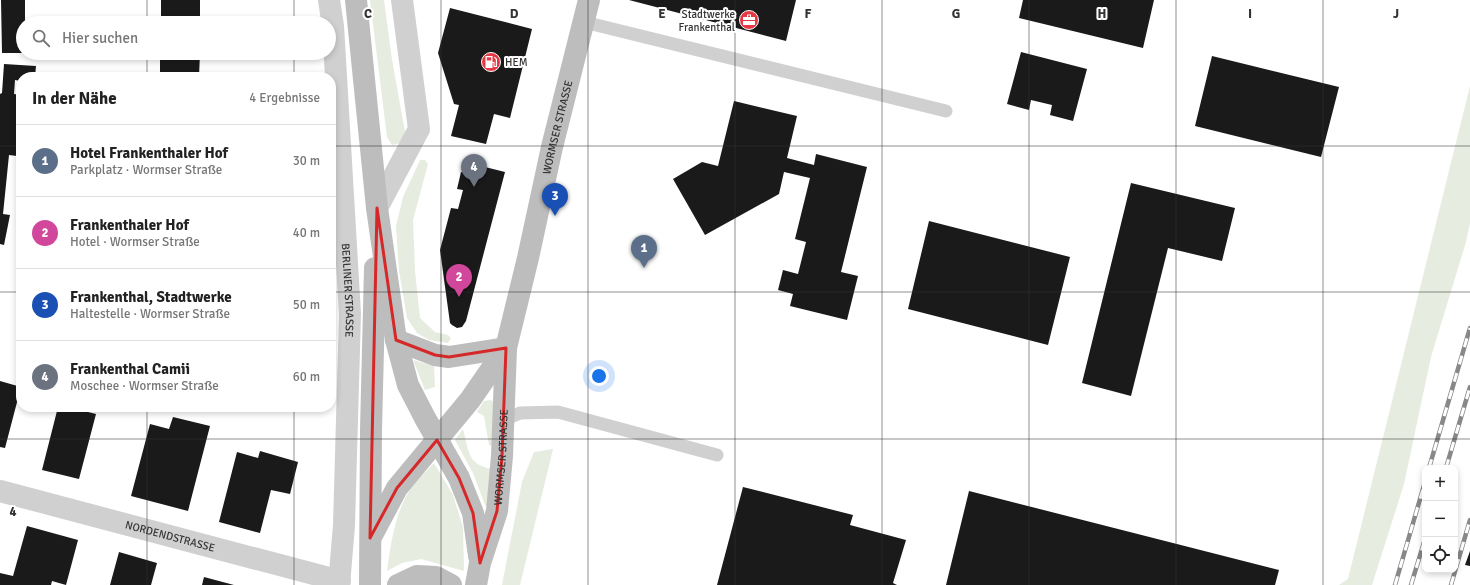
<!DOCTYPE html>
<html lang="de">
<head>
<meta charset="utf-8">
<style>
	:root { --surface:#fff; --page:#f6f6f6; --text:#222; --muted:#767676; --line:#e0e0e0; --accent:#e63946 }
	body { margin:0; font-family:Signika,sans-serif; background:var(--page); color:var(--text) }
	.controls { position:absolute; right:12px; bottom:12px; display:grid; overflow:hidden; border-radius:8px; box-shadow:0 2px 6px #0003 }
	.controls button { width:36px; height:36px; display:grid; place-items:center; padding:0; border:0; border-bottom:1px solid var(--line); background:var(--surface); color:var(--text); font:20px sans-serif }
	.you { position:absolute; left:599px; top:376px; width:14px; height:14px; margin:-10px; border:3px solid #fff; border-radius:50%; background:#1a73e8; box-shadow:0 0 0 6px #1a73e833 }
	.badge { display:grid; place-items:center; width:26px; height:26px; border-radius:50%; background:var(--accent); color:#fff; font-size:13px; font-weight:700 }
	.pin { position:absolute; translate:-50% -33px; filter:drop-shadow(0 1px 2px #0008) }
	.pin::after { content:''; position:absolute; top:21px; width:14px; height:12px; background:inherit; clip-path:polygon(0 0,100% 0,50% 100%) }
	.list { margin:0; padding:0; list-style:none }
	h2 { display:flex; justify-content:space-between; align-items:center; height:52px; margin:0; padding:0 16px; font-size:17px }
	h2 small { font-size:13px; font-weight:400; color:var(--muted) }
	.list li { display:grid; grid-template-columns:26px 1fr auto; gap:12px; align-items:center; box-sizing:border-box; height:72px; padding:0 16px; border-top:1px solid var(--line) }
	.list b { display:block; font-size:15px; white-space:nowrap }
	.list p { margin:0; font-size:13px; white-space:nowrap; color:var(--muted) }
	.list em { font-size:13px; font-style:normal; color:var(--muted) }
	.icon { flex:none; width:22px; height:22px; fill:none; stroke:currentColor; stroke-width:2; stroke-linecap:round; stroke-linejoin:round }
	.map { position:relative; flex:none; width:1470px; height:585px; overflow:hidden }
	.search { position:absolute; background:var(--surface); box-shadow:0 2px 6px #0003; left:16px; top:16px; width:320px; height:44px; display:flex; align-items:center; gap:10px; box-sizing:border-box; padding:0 14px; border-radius:22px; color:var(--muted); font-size:15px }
	.panel { position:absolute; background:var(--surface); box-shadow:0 2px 6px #0003; left:16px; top:72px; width:320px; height:340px; border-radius:16px }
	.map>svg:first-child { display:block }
</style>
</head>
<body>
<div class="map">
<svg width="1470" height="585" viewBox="0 0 1470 585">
	<rect width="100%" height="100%" fill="#fff"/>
	<path fill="#e6ecdf" d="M370 0H384L392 60 405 132 400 143 392 145 387 137Z
		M1470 86V223L1466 242 1431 357 1404 484 1372 585H1339L1348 579Z
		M420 160H425L428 164 413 220 415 271 420 318 435 332 448 335 451 338 448 343 429 340 417 333 407 318 399 271 396 226 403 197Z
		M413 360 434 366 435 387 425 390Z
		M491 400 493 402 494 446 489 445 484 416 477 412 484 401Z
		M463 429C469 451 467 465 493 469L487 506 485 505 473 473 455 440Z
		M553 449 520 585H502L522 482 534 452Z
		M434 463 453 495 463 527 464 571 421 559 402 563 387 571C391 542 395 513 411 488 417 479 427 471 434 463Z"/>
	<path fill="#1a1a1a" d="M1 0H25V23H23V53H2Z
		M161 0H200V23H161Z
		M629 0H796L786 41Z
		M1023 0H1154L1143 48 1019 18Z
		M450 8 532 29 510 118 494 114 486 144 451 136 459 105 454 104 438 53Z
		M1021 52 1087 69 1073 121 1050 115 1052 105 1031 100 1029 110 1007 104Z
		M160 53H200L199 77H160Z
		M1212 56 1339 87 1321 157 1195 126Z
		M4 64 36 66 35 77H21V81L15 80 14 94 21 95V121L17 156 9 155 3 214 10 215 4 245 0 244V94L2 93Z
		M734 101 797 116 787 158 814 165 816 154 867 167 841 272 858 276 847 320 790 306 793 294 778 290 783 270 798 274 806 242 795 239 810 178 784 172 779 194 705 235 673 179 702 162 718 166Z
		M469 163 505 172 466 321 462 327 457 328 452 325 450 323 440 250 451 208 458 209 463 190 457 189 461 172 467 173Z
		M1131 183 1235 208 1222 261 1168 248 1131 396 1082 383Z
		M929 221 1070 257 1048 345 908 309Z
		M0 381 21 387 5 448 0 447Z
		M58 407H68L96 414 79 479 42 470Z
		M173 417 210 426 188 511 131 496 150 424 169 429Z
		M260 451 298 462 290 494 271 490 260 533 219 522 237 452 258 458Z
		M743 487 853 515 850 525 906 540 893 583 897 585H717Z
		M969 491 1279 570 1275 585H946Z
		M27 526 78 540 66 585 52 581 51 585H0V573L13 576Z
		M1470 551V566L1465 565Z
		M119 552 157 563 151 585H110Z
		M204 577 234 585H202Z"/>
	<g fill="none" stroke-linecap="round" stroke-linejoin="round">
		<path stroke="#d0d0d0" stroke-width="13" d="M584 22 946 111
			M504 420 520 413 558 412 717 455"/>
		<g stroke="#d0d0d0" stroke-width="22">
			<path id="s1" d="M329 0 333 26 350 314 344 525 339 585"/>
			<path d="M377 208 419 129 402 0"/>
			<path id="s2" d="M0 491 340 581"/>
		</g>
		<g stroke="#bdbdbd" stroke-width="22">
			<path d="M356 0 377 208 396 340 408 385 425 418 459 478 473 513 479 556"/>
			<path d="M396 340 435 355 449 357 506 348"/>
			<path d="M372 535 397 488 470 400 506 348"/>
			<path d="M370 585 371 430 375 268"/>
			<path d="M398 585 417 576 436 577 451 585"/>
			<path id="s3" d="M476 585 480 563 497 511 502 456 506 348 528 258 552 147 589 0"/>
		</g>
		<defs>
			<path id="rail" d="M1429 468 1470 328
				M1446 468 1470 387
				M1395 585 1425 482
				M1411 585 1425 539
				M1451 585 1470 520"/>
		</defs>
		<use href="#rail" stroke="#888" stroke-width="4.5"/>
		<use href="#rail" stroke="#fff" stroke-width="3" stroke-dasharray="9" stroke-linecap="butt"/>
	</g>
	<path fill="none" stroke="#d62828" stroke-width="3" stroke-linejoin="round" d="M377 208 396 340 435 355 449 357 506 348 502 456 497 511 480 563 473 513 459 478 437 440 397 488 370 538Z"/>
	<path fill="none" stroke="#333" stroke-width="1" stroke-opacity="0.55" d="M147 0V23M294 0V23M441 0V585M588 0V585M735 0V585M882 0V585M1029 0V585M1176 0V585M1323 0V585M147 53V77M294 53V77M0 146H21M331 146H1470M0 292H21M331 292H1470M147 407V585M294 407V585M0 439H1470"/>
	<defs>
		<symbol id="office-disc" viewBox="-11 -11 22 22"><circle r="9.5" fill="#e63946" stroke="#fff"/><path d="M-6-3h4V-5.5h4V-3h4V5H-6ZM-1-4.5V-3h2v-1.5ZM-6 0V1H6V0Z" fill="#fff"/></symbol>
		<symbol id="fuel-disc" viewBox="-11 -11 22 22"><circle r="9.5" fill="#e63946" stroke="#fff"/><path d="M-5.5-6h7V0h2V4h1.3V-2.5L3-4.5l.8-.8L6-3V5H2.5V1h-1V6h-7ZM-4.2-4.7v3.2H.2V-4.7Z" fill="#fff"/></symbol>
	</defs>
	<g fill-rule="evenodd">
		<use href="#office-disc" x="738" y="9" width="22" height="22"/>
		<use href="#fuel-disc" x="480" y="51" width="22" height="22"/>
	</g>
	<g text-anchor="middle" stroke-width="4" stroke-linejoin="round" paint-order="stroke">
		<g font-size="11" fill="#333" stroke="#fff" text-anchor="end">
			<text x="735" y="18">Stadtwerke<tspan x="735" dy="13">Frankenthal</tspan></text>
			<text x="505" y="66" text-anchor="start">HEM</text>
		</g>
		<g font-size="11" fill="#333" stroke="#fff">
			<text dy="4" stroke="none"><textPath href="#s3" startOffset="467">WORMSER STRASSE</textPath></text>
			<text dy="4" stroke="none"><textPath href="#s1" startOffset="291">BERLINER STRASSE</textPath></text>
			<text dy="4" stroke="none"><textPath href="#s3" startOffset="131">WORMSER STRASSE</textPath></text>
			<text dy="4" stroke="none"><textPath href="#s2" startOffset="176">NORDENDSTRASSE</textPath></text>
		</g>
	</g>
	<g font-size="13" text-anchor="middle" font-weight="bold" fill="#333" stroke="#fff" stroke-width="4" stroke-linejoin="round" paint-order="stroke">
		<text x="368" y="18">C</text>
		<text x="514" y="18">D</text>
		<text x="662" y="18">E</text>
		<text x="808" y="18">F</text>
		<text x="956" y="18">G</text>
		<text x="1102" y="18">H</text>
		<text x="1250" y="18">I</text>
		<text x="1396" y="18">J</text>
		<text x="13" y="516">4</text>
	</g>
</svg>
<div class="controls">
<button>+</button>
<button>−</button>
<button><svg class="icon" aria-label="locate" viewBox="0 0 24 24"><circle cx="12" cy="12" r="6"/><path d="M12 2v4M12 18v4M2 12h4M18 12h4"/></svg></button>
</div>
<div class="you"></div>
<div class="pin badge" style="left:644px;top:268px;background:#5c6f8a">1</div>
<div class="pin badge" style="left:459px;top:297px;background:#d1479c">2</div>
<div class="pin badge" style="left:555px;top:216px;background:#1a4fb4">3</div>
<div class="pin badge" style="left:474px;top:187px;background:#6b7280">4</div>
<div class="search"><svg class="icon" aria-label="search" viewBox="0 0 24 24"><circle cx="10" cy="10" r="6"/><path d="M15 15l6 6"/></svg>Hier suchen</div>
<section class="panel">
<h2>In der Nähe<small>4 Ergebnisse</small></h2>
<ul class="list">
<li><span class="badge" style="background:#5c6f8a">1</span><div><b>Hotel Frankenthaler Hof</b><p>Parkplatz · Wormser Straße</p></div><em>30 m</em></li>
<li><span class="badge" style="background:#d1479c">2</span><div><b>Frankenthaler Hof</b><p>Hotel · Wormser Straße</p></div><em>40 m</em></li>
<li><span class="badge" style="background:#1a4fb4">3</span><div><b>Frankenthal, Stadtwerke</b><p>Haltestelle · Wormser Straße</p></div><em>50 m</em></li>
<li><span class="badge" style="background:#6b7280">4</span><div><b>Frankenthal Camii</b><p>Moschee · Wormser Straße</p></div><em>60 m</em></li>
</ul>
</section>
</div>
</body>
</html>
